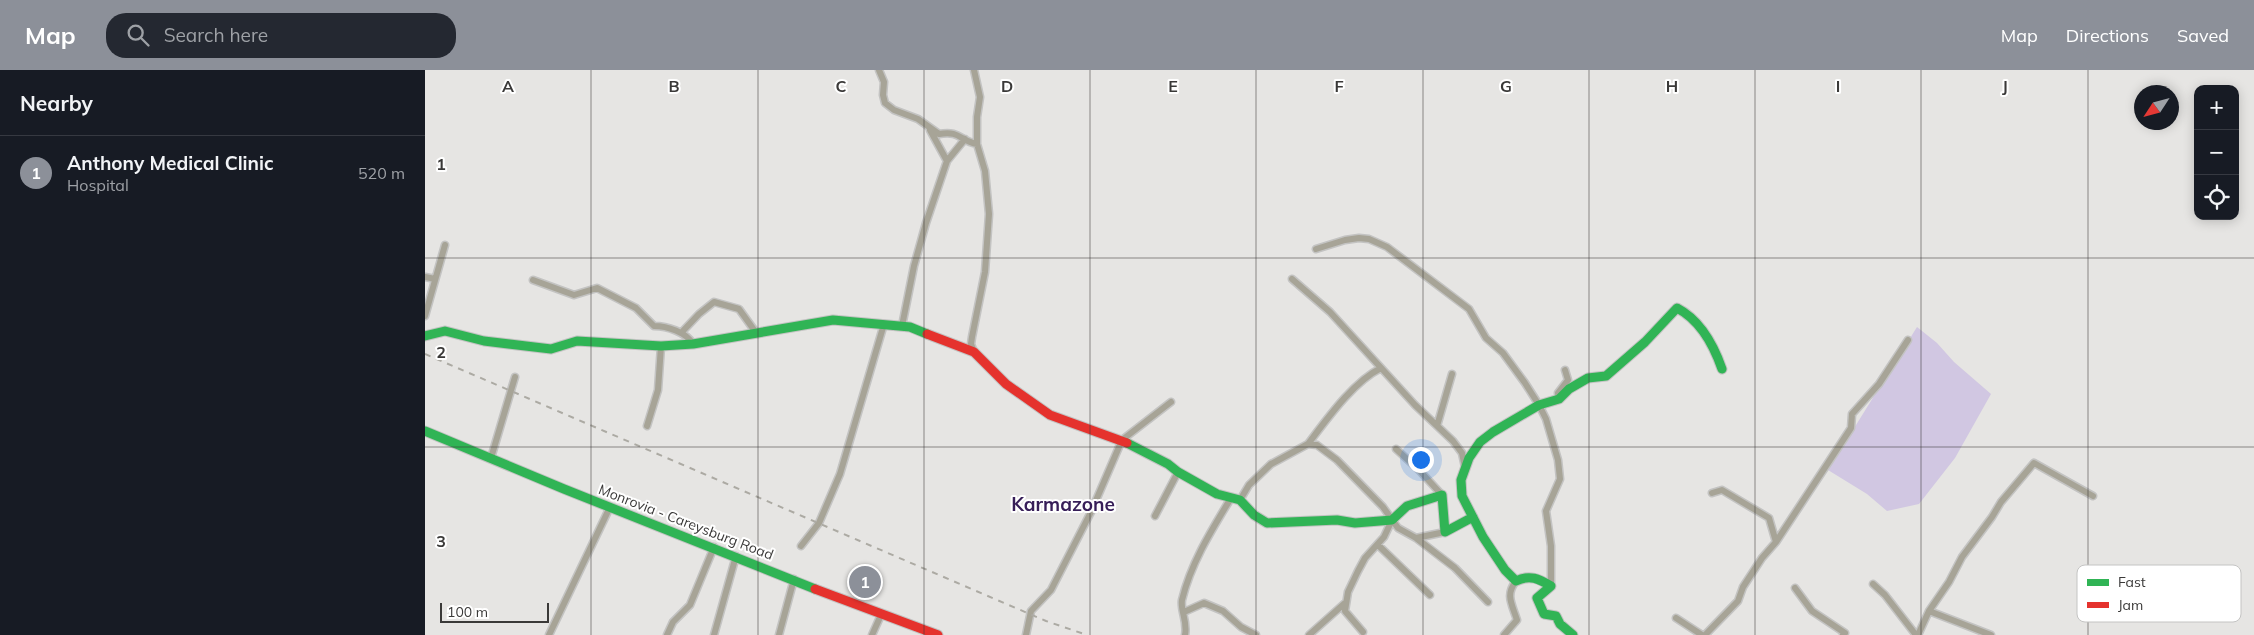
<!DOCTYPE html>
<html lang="en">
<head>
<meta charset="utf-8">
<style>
	:root { --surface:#171b24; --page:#242831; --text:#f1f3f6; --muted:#9ea1a6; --line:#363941; --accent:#8c9099 }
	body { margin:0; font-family:Mulish,sans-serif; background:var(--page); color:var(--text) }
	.controls { position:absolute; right:15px; top:15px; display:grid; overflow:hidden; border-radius:10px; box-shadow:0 2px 12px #0003 }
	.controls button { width:45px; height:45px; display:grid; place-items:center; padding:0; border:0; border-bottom:1px solid var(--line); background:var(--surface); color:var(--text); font:25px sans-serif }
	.compass { position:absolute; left:1709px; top:15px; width:45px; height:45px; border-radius:50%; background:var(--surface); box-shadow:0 2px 12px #0003; rotate:234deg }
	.scale { position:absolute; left:15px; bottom:12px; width:109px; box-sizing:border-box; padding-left:5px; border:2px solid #3a3938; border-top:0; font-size:14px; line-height:18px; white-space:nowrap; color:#3a3938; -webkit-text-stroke:4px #fff; paint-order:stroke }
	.you { position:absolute; left:995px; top:389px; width:18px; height:18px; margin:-12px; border:4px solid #fff; border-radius:50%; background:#1a73e8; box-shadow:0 0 0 8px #1a73e833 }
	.badge { display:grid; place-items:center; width:32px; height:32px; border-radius:50%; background:var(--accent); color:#fff; font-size:16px; font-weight:700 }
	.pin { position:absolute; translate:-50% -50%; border:2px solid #fff; box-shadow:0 1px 5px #0006 }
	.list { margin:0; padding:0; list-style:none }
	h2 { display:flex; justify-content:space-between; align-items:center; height:65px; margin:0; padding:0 20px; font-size:21px }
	h2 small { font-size:16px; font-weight:400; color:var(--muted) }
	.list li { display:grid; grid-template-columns:32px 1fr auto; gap:15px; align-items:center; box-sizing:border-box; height:75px; padding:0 20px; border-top:1px solid var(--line) }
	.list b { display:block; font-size:19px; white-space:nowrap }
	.list p { margin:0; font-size:16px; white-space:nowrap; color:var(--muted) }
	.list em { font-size:16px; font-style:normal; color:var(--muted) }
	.icon { flex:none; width:28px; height:28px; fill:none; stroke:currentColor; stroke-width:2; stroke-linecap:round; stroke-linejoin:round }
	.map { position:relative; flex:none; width:1829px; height:565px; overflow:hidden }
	header { display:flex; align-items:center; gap:30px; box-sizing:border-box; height:70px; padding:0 25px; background:var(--accent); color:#fff }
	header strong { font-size:24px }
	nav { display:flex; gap:28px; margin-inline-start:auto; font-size:18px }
	.search { width:350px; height:45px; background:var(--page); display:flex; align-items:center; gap:12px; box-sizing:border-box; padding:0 18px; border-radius:20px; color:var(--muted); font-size:19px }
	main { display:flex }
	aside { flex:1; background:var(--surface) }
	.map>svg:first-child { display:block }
</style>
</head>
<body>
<header>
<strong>Map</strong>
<div class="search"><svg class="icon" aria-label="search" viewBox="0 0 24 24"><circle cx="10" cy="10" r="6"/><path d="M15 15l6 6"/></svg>Search here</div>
<nav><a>Map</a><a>Directions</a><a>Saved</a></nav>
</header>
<main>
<aside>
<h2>Nearby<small></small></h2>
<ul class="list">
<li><span class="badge">1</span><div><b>Anthony Medical Clinic</b><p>Hospital</p></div><em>520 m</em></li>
</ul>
</aside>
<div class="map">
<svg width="1829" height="565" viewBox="0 0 1829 565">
	<rect width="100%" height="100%" fill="#e6e5e3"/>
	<path fill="#d1c7e2" d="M1492 257 1512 273 1529 292 1566 324 1530 388 1494 434 1462 441 1442 424 1403 400Z"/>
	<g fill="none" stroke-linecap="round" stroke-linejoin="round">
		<defs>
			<path id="street" d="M454 0 459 12 458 25 460 33 469 40 493 49 514 64C535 60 535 71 552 74
				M549 0 555 27 552 47V74L560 101 564 144 560 202 547 267 546 274 549 282
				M505 60 522 91
				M891 179 920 170 934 168 944 169 962 177 1044 239 1061 268 1078 283 1100 313 1114 335 1121 349 1133 390 1135 409 1121 441 1126 476V516
				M0 207 10 209
				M867 209 905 242 990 335 1028 371 1037 383 1040 397
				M108 210 149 225 172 218 211 238 229 256C242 256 261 262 268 274
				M0 246 20 175
				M477 256 489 196 501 153 522 91 540 69
				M256 263 274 244 289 232 314 239 332 264
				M1134 329 1133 323 1143 310 1140 300
				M222 356 233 320 236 276
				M1012 356 1027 304
				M883 374C902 349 928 312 956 298
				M971 379 994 400 1017 425
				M66 388 90 307
				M1287 423 1297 420 1344 448 1351 472
				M815 430 824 415 846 394 883 374 892 375 912 390 958 437 973 458 991 468 1020 462
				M730 446 753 402
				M991 468 1030 498 1063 532
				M953 475 1005 525
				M376 476 394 453 415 404 459 254
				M1448 514 1460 525 1491 565
				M1370 518 1387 541 1420 563 1418 565
				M1504 541 1566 565
				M759 542 779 533 798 541 816 557 831 565
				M1251 548 1277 565
				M938 562 920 541 923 522 933 501 940 488 959 467 967 450
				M124 565 185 437
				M242 565 248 552 265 535 289 477
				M289 565 311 486
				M354 565 369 509
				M447 565 456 545
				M601 565 606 541 626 520 666 442 697 370 746 332
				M760 565C763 552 755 540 757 530 766 493 786 461 806 428
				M884 565 920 533
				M1079 565 1092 550C1087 534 1080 525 1091 511
				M1280 565 1313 531 1318 517 1337 488 1351 472 1426 358 1427 344 1454 314 1483 270
				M1493 565 1504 541 1524 512 1537 487 1567 447 1576 432 1609 393 1668 426"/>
			<path id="fast" d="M0 266 20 261 59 271 126 279 152 271 236 276 268 274 408 250 485 257 502 264
				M0 361 139 419 390 519
				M702 373 743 394 753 402 792 424 815 430 829 445 842 453 912 450 930 453 967 450 982 436 1017 425 1020 462 1048 447
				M1148 565 1135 554 1131 546 1119 544 1112 528 1126 516C1114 509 1105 504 1091 511L1080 500 1058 467 1037 426 1036 410 1044 388 1055 372 1068 362 1114 335 1134 329 1144 319 1163 308 1181 306 1220 272 1252 238C1275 250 1289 276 1297 299"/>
			<path id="jam" d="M502 264 549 282 581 314 625 345 702 373
				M390 519 513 565"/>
		</defs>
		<use href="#street" stroke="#c3c3c2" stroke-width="9"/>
		<use href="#fast" stroke="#c3c3c2" stroke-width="11"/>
		<use href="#jam" stroke="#c3c3c2" stroke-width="11"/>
		<use href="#street" stroke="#a7a497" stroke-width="6"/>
		<use href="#fast" stroke="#30b455" stroke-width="9"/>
		<use href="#jam" stroke="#e5322d" stroke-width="9"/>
		<path stroke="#acaaa3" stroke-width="2" stroke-dasharray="6 6" stroke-linecap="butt" d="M0 284 621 551 662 565"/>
	</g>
	<path fill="none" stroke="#3a3938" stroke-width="1" stroke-opacity="0.55" d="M166 0V565M333 0V565M499 0V565M665 0V565M831 0V565M998 0V565M1164 0V565M1330 0V565M1496 0V565M1663 0V565M0 188H1829M0 377H1829"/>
	<g text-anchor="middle" stroke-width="4" stroke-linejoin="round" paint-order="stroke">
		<g font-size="14" fill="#3a3938" stroke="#fff">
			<text transform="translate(261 452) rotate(21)" y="5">Monrovia - Careysburg Road</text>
		</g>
		<g font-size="19" font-weight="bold" fill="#371e58" stroke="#fff">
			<text x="638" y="441">Karmazone</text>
		</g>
	</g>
	<rect x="1652" y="495" width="164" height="57" rx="8" fill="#fff" stroke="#c4c4c3" stroke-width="1"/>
	<rect x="1662" y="509" width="22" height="7" fill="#30b455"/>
	<rect x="1662" y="532" width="22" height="6" fill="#e5322d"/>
	<g font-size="14" fill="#3a3938">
		<text x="1693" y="517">Fast</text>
		<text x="1693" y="540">Jam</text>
	</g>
	<g font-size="16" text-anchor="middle" font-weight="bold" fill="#3a3938" stroke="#fff" stroke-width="4" stroke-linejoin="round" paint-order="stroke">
		<text x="83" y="22">A</text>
		<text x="249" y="22">B</text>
		<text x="416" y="22">C</text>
		<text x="582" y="22">D</text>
		<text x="748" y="22">E</text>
		<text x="914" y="22">F</text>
		<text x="1081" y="22">G</text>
		<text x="1247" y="22">H</text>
		<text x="1413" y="22">I</text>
		<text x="1580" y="22">J</text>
		<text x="16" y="100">1</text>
		<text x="16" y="288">2</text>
		<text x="16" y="477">3</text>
	</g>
</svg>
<div class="controls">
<button>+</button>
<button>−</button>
<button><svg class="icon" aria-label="locate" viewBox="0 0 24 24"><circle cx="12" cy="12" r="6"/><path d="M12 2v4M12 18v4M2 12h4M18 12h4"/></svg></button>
</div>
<svg class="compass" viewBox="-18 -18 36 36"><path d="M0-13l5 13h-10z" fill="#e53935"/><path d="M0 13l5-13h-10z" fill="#9ea1a6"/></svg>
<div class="scale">100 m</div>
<div class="you"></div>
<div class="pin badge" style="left:440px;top:512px">1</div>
</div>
</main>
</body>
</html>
